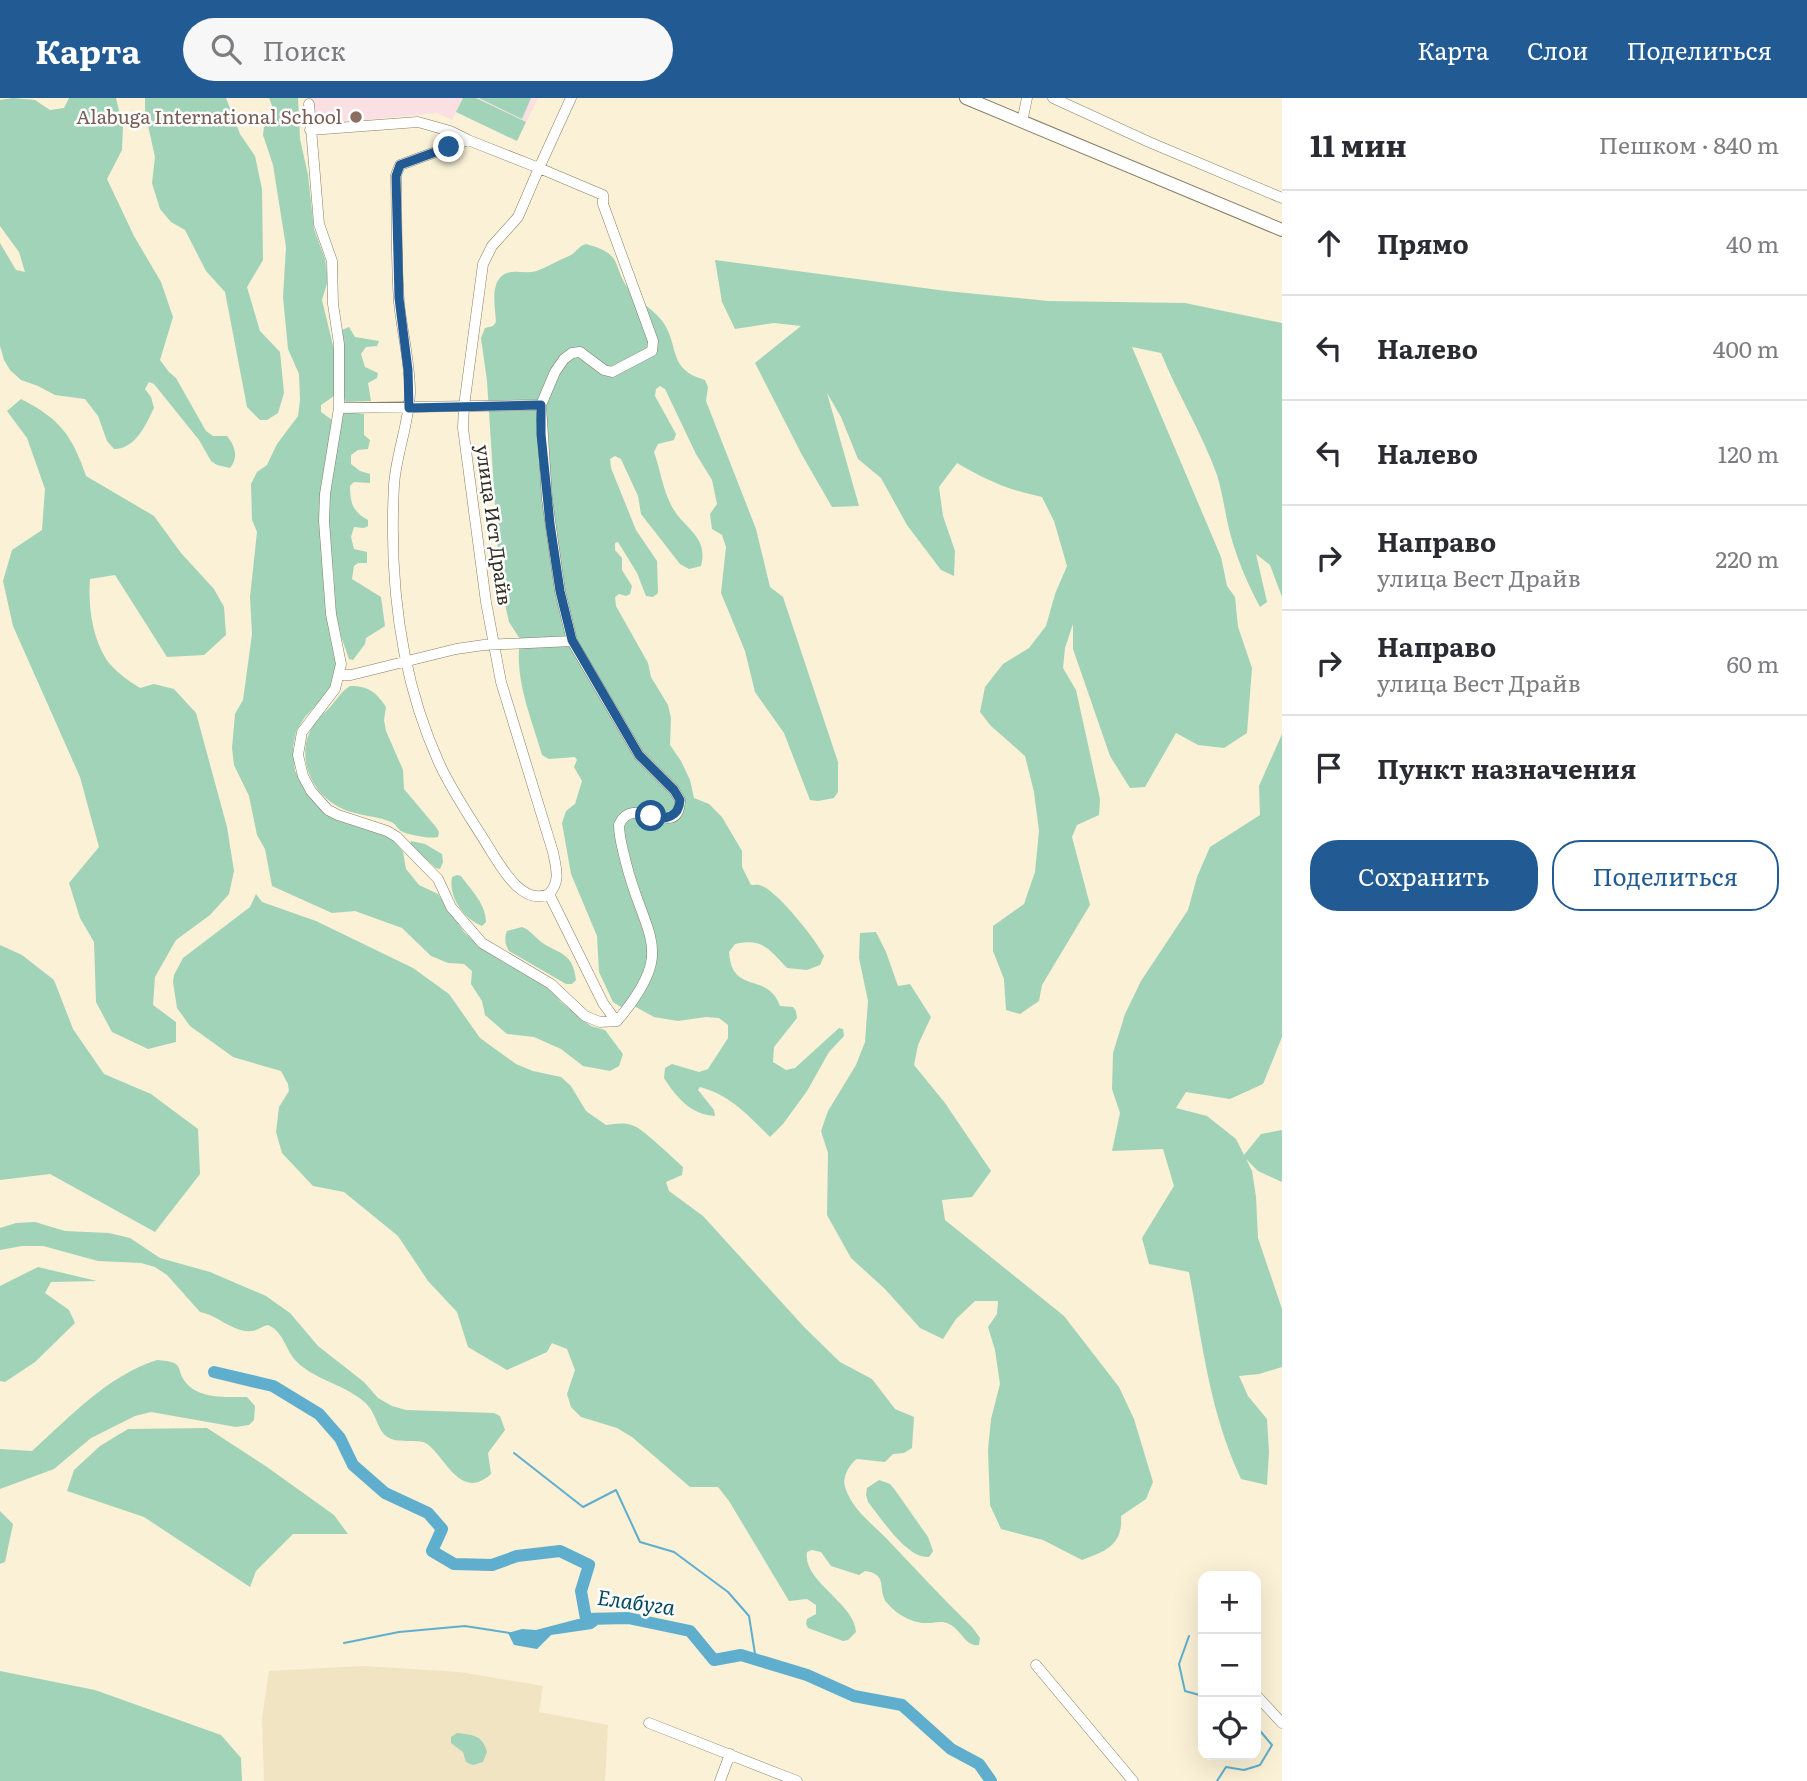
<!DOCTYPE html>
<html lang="ru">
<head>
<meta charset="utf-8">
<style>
	:root { --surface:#fff; --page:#f7f7f7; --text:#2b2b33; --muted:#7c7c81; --line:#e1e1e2; --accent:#225b93 }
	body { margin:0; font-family:Literata,serif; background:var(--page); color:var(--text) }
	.controls { position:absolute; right:21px; bottom:21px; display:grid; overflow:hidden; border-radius:14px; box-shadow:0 7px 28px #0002 }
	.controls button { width:63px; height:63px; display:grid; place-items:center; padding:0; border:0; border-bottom:2px solid var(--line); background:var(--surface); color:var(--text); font:35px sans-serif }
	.stop { position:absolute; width:21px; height:21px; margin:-16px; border:5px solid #225b93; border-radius:50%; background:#fff }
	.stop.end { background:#225b93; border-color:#fff; box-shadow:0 2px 7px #0008 }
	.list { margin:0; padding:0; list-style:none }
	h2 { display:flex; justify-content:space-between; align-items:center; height:91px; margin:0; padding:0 28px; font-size:30px }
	h2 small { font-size:23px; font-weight:400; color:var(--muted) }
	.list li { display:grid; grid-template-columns:46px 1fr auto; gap:21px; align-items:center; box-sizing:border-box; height:105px; padding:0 28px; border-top:2px solid var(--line) }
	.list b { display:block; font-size:26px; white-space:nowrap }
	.list p { margin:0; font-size:23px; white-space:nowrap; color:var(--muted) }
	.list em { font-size:23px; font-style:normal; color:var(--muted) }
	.actions { display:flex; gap:14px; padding:21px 28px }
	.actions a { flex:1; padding:16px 0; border:2px solid var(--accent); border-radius:28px; text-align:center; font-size:24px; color:var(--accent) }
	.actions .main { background:var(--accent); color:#fff }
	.icon { flex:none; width:38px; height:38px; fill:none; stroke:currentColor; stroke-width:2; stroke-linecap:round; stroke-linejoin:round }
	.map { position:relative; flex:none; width:1282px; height:1683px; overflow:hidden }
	header { display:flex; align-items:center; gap:42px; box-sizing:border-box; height:98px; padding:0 35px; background:var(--accent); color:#fff }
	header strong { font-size:33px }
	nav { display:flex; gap:38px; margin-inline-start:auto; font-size:24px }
	.search { width:490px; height:63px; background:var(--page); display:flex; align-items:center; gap:18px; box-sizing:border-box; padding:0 24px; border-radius:38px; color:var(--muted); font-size:26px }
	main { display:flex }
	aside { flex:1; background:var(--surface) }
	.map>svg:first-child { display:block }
</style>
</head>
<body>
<header>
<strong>Карта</strong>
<div class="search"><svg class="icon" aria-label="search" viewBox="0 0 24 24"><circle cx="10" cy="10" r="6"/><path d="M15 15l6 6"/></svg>Поиск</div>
<nav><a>Карта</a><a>Слои</a><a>Поделиться</a></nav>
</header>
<main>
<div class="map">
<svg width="1282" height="1683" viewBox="0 0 1282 1683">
	<rect width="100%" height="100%" fill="#faf1d6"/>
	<path fill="#f0e4c3" d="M364 1568 460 1574 543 1588 539 1614 608 1627 605 1683H264L262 1620 269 1573Z"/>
	<path fill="#fae0e3" d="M311 0H538L517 43 456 14 452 22 437 15 313 27Z"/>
	<path fill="#a1d3b8" d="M13 0 35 2 50 12 64 10 69 0H116L123 29 122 52 107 81 134 138 161 184 173 219 160 262 169 274 176 280 206 333 213 338H227C235 348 239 359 230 370L217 367 211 363 199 342 154 286 149 284 145 291 151 299 154 310C146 326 136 351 114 351L107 343 98 318 85 301 55 297 38 288 21 282 10 272 4 262 0 248V145L16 172 25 174 19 154 0 128V2Z
		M145 0H226L240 36 255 58 262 91 263 162 247 189 260 233 280 254 284 295 278 315 267 322H260L247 309 225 194 206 173 185 132 171 124 160 111 152 85 155 59 145 14Z
		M269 0H298L300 41 308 77 314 131 325 161 328 182 322 202 335 256 334 298 321 307V314L332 322 321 396 319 426 325 478 326 509 337 566 329 593 305 619 296 633 293 650 295 673 317 708 333 719 391 739 403 754 406 771 419 787 438 796 464 834 479 848 551 892 561 904 591 928 605 932 623 956 619 968 610 973 583 968 561 951 534 939 507 936 485 917 482 903 471 886 472 873 464 866 448 865 431 858 402 830 355 813 332 815 272 788 265 751 257 737 249 698 234 667 232 650 235 616 243 602 252 536 250 499 257 434 252 422 251 386 257 374 267 367 277 346 298 318 300 302 299 276 288 251 283 199 286 149 273 67 263 37 264 29 275 15Z
		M463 0H476L526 24 517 43 456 14Z
		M479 0H531L522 21Z
		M586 146C627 157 610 169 631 194 641 205 655 213 663 224 680 249 667 271 705 282L708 289 706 303 756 431 770 489 783 499 838 664V694L834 700 818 703 810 702 784 635 755 594 745 553 721 495 726 449 722 437 712 431 710 416 717 406 712 382 696 356 665 291 660 288 656 291 655 298 676 336 674 342 658 346 654 354C660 371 663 392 671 407 683 431 709 437 701 468L689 471 680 466 641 416 638 398 621 361 615 358 610 361 611 370 636 432 657 463 658 495 653 499 646 498 637 475 618 444 615 445V452L622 460V472L632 488 630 496 626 498 619 496 615 499 616 508 648 565 651 579 668 607 671 620 670 647 681 663 690 682 694 700 709 706 722 719 742 753V769L751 787C756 787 758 786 762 788 778 794 817 843 824 858L820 867 807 872 787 870C769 851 763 840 735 846L729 854C732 898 768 873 780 908L793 909 796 913 797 920 774 949 773 964 786 972 795 970 839 930 843 931 844 938 829 954 807 993 783 1026 770 1039C749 1018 730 997 700 989L698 992 714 1012 715 1018C691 1017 676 999 664 980L665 970 672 966 699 974 708 971 728 940V927L719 920 706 919 678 923 654 919 632 907 621 909 613 904 599 874 597 838 571 776 562 725 566 713 575 706 582 683 574 669 577 662 575 659 549 661 542 657C531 619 514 581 520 541L509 524 500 484 487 283 481 240 485 230 493 228 496 224C495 207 488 177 512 174 521 173 531 176 539 172 549 168 559 162 569 158 576 155 578 148 586 146Z
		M715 162 946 193 1048 203 1185 205 1282 225V499L1270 467 1256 456 1267 504 1260 509C1247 485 1237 461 1230 435 1225 416 1223 396 1217 377 1202 335 1178 297 1161 255L1132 249 1221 459 1227 488 1235 499 1238 529 1252 570 1247 635 1224 650 1198 647 1176 635 1145 689 1130 690 1110 658 1073 551V526L1065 550 1063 570 1076 592 1100 701 1099 717 1077 727 1072 739 1090 807 1042 887 1039 903 1020 916 1006 912 1004 881 993 853V828L1024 806 1035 774 1039 733 1034 694 1025 658 991 628 980 614 985 589 1003 566 1029 550 1046 528 1055 496 1067 468 1054 423 1042 399C1008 392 986 382 957 365L939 389 943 418 955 453 954 478 941 472 907 427 881 380 858 361 841 319 827 295 859 408 832 409 802 357 755 265 801 228 774 225 735 231 722 204Z
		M349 229 355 239 379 243 377 248 366 249 361 256 365 269 378 275 377 280 368 285 371 303 346 304 343 299 342 232Z
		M21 301C60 321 72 337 86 378L154 418 181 455 214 491 224 509 226 537 204 557 167 559 115 477 90 481C88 508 92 538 106 561 114 573 129 583 140 590L154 586 174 591 196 615 227 729 234 773 229 796 210 817 176 842 155 879 153 907 176 924V944L148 951 112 934 96 904 94 844 80 820 69 785 99 749 80 679 13 528 3 483 12 452 42 432 45 391 27 340 7 313Z
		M346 314 364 316V337L370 342 368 351 358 352 351 357V366L360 373 370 376V385L354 384 350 388C350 405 353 414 368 422V428L364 430 354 429 351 439 354 451 367 454V465H358L354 468 352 481 381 499 385 528 366 540 365 546 353 562 349 561 336 524 333 509 334 478 326 424 328 396 342 316Z
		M350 588C369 588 376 594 386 609L384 622 386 633 403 672 404 691 436 729 439 734 438 739C429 741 409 737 401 733 398 731 396 727 393 725 381 718 356 718 341 710 310 695 295 657 313 628 317 620 325 615 331 608 338 600 341 594 350 588Z
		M1282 636V939L1263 986 1230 1001 1186 994 1176 1010 1207 1018 1236 1041 1244 1057 1261 1036 1282 1032V1084L1258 1073 1246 1061 1252 1073 1256 1099 1258 1140 1282 1211V1269L1259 1276 1239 1278 1248 1298 1267 1321 1269 1354 1267 1387 1241 1381C1209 1312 1203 1247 1189 1174L1149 1166 1142 1140 1174 1088 1163 1051 1112 1053 1120 1015 1112 991 1113 955 1125 916 1141 883 1188 812 1197 779 1210 749 1260 717 1259 688Z
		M411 743 425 746 442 756 443 764 440 771 436 770 410 747Z
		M457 777 461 778C471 792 486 806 486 824L482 828C464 821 448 799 452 779Z
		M256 796 262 804 316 823 413 870 449 896 480 940 516 966 533 973 561 979 571 988 586 1013 606 1027C615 1026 625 1024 634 1028 643 1031 674 1061 683 1069L682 1077 666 1084 669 1093 703 1118 805 1230 840 1264 872 1281 895 1311 914 1319 912 1350 904 1355 893 1356 885 1364 857 1361C849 1366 842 1380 845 1389 852 1411 870 1424 885 1439 914 1469 942 1500 972 1529L980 1540 979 1547C965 1549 961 1531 949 1526 942 1522 935 1525 927 1525 914 1526 896 1516 888 1506 876 1494 890 1476 865 1473L859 1477 831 1468 821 1454 812 1452 807 1454C802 1483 855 1505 856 1534L848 1542 843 1543 808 1530 806 1526 807 1521 816 1516V1507L807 1501 789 1503 729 1403 718 1389H690L632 1339 617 1330 581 1319 571 1309 567 1296 575 1272 567 1251 552 1245 547 1254 507 1272 468 1249 457 1214 428 1183 398 1138 344 1094 313 1088 282 1055 276 1034 279 1009 289 993 288 986 281 973 233 959 190 928 177 910 173 884 174 877 183 860 250 809Z
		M522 829C530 832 533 837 540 843 556 856 573 852 576 882L572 886H566L509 853C505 846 504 840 507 833Z
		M876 834 886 854 898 888 910 886 931 919 918 947 914 967 945 1005 991 1073 972 1099 942 1102 945 1122 1064 1218 1119 1289 1134 1321 1153 1384 1146 1401 1121 1418C1123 1447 1106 1453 1082 1462L1043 1442 1001 1431 990 1407 988 1352 991 1321 1000 1286 995 1252 988 1229 997 1216 998 1203H975L956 1221 943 1241 920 1230 885 1191 851 1160 827 1117 828 1055 821 1033 828 1013 856 967 865 944 868 903 859 860 860 835Z
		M0 847 22 857 54 882 73 931 104 976 151 996 198 1031 200 1076 155 1134 50 1076 0 1082Z
		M35 1124 65 1133 109 1135 130 1140 160 1160 210 1174 266 1198 290 1215 318 1248 364 1284 378 1300 392 1308 406 1312 494 1315 500 1318 505 1332 488 1355 491 1376C458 1406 443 1351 423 1344 411 1341 396 1346 386 1338 374 1327 378 1312 358 1299 340 1286 313 1280 297 1264 285 1252 284 1234 268 1227 262 1228 257 1233 252 1233 233 1235 218 1217 200 1214L167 1177 155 1169 141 1165 98 1163 43 1148H22L0 1152V1130L16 1125Z
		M38 1169 97 1183 51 1184 45 1195 69 1212 75 1225 35 1264 5 1284 0 1283V1188Z
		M157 1262C188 1264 173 1271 188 1287 202 1301 229 1299 247 1299L255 1308 254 1322 249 1327 236 1329 151 1314 135 1318 91 1340 54 1371 0 1391V1351L32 1353C70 1319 107 1278 157 1262Z
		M207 1330 267 1369 334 1417 348 1436H293L256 1473 250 1489 144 1419 67 1393 74 1372 100 1348 128 1331Z
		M879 1382 890 1386 895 1392 928 1439 933 1453 929 1459C907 1461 881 1420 868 1404L866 1397 867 1390Z
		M0 1413 13 1426 5 1464 0 1466Z
		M0 1573 95 1592 221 1637 241 1660 242 1683H0Z
		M457 1635C473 1637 483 1637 487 1654L483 1664 473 1667 466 1664 463 1654 451 1645V1639Z"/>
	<path fill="#5faece" d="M578 1521H586L598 1527 592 1531 551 1537 537 1551 514 1547 508 1535 522 1531 536 1532Z"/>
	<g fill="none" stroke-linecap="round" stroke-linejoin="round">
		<path stroke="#5faece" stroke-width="2" d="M514 1355 583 1409 616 1392 640 1444 674 1454 728 1494 749 1518 756 1562
			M1189 1538 1179 1566 1185 1593 1203 1598
			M344 1545 399 1534 465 1528 510 1535
			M1217 1683 1226 1669 1244 1672 1260 1667 1272 1647 1256 1628"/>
		<path stroke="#5faece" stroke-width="12" d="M214 1274 273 1288 319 1316 340 1340 353 1367 385 1395 428 1415 442 1431 432 1453 454 1466 492 1467 517 1458 560 1453 589 1467 581 1493 586 1521 628 1520 690 1533 714 1562 741 1557 807 1577 854 1598 902 1607 951 1651 979 1666 991 1683"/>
		<defs>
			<path id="minor" d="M1053 0 1149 44 1282 100
				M309 6 319 126 332 163 333 206 339 246V310L325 396 324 423 331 516 341 566 335 591 302 634 298 657 303 678 311 693 328 712 338 717 387 733 397 739 438 781 451 809 482 845 551 886 585 918 600 924 617 923C678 851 645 841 626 765 623 752 619 740 619 727 633 693 679 745 680 702L674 692 639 657 572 543 560 493 547 401 541 307 555 274 564 261 572 255 580 254 604 272 612 274 652 253 653 243 603 106V97L539 70 518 119 492 148 483 166 464 308 463 330 486 504 501 584 553 754C556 770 561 783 549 796
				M1022 24 1027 0
				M310 32 418 24 450 33 468 42
				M339 310 541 307
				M340 577H351L456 551 484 547 572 543
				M549 796C523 808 503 772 491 753 474 725 454 697 440 667 400 580 389 482 394 387 396 356 409 326 410 294 410 264 402 234 399 204 396 162 397 120 396 77L400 67 468 42 539 70 571 0
				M549 796 603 905 616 923
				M1036 1567 1133 1683
				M1256 1597 1282 1625
				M649 1625 797 1683
				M720 1683 730 1656"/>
			<path id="major" d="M966 0 1282 132"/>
		</defs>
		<use href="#minor" stroke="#867e66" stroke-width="11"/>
		<use href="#major" stroke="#867e66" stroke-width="14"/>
		<use href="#minor" stroke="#fff" stroke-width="10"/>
		<use href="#major" stroke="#fff" stroke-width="12"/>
	</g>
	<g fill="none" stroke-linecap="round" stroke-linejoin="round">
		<path stroke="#225b93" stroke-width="9" d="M449 49 400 67 396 78 399 200 408 272 409 310 541 307V336L550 426 560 493 572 542 639 657 674 692 680 702C679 719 665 723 651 718"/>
	</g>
	<circle fill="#8d6e63" stroke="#fefefe" stroke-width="2.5" cx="356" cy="19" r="7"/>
	<g text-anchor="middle" stroke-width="5" stroke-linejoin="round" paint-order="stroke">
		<g font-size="19" fill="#785e54" stroke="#fefefe" text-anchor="end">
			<text x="342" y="26">Alabuga International School</text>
		</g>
		<g font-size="19" fill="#322e24" stroke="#fefefe">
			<text transform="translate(494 427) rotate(82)" y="7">улица Ист Драйв</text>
		</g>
		<g font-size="21" font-style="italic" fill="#00485e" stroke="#fefefe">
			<text transform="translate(636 1505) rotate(8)" y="7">Елабуга</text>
		</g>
	</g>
</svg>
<div class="controls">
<button>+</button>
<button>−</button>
<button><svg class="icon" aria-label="locate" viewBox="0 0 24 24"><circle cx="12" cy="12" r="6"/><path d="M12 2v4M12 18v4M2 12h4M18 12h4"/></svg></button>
</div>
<div class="stop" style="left:651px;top:718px"></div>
<div class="stop end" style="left:449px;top:49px"></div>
</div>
<aside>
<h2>11 мин<small>Пешком · 840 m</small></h2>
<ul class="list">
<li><svg class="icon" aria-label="ahead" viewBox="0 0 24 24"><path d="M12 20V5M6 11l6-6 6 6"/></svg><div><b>Прямо</b></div><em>40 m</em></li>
<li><svg class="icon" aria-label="left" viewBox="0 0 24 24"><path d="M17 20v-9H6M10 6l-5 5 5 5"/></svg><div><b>Налево</b></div><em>400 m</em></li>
<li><svg class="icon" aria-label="left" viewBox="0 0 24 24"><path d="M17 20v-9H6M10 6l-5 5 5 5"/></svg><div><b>Налево</b></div><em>120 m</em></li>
<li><svg class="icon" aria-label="right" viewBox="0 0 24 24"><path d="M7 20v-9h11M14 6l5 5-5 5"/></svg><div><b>Направо</b><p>улица Вест Драйв</p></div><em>220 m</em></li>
<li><svg class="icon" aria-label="right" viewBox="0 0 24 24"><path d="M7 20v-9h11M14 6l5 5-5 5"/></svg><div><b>Направо</b><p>улица Вест Драйв</p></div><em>60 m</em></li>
<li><svg class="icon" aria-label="arrive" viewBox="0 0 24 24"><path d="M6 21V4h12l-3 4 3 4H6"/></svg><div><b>Пункт назначения</b></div></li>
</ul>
<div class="actions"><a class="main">Сохранить</a><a>Поделиться</a></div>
</aside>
</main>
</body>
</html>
